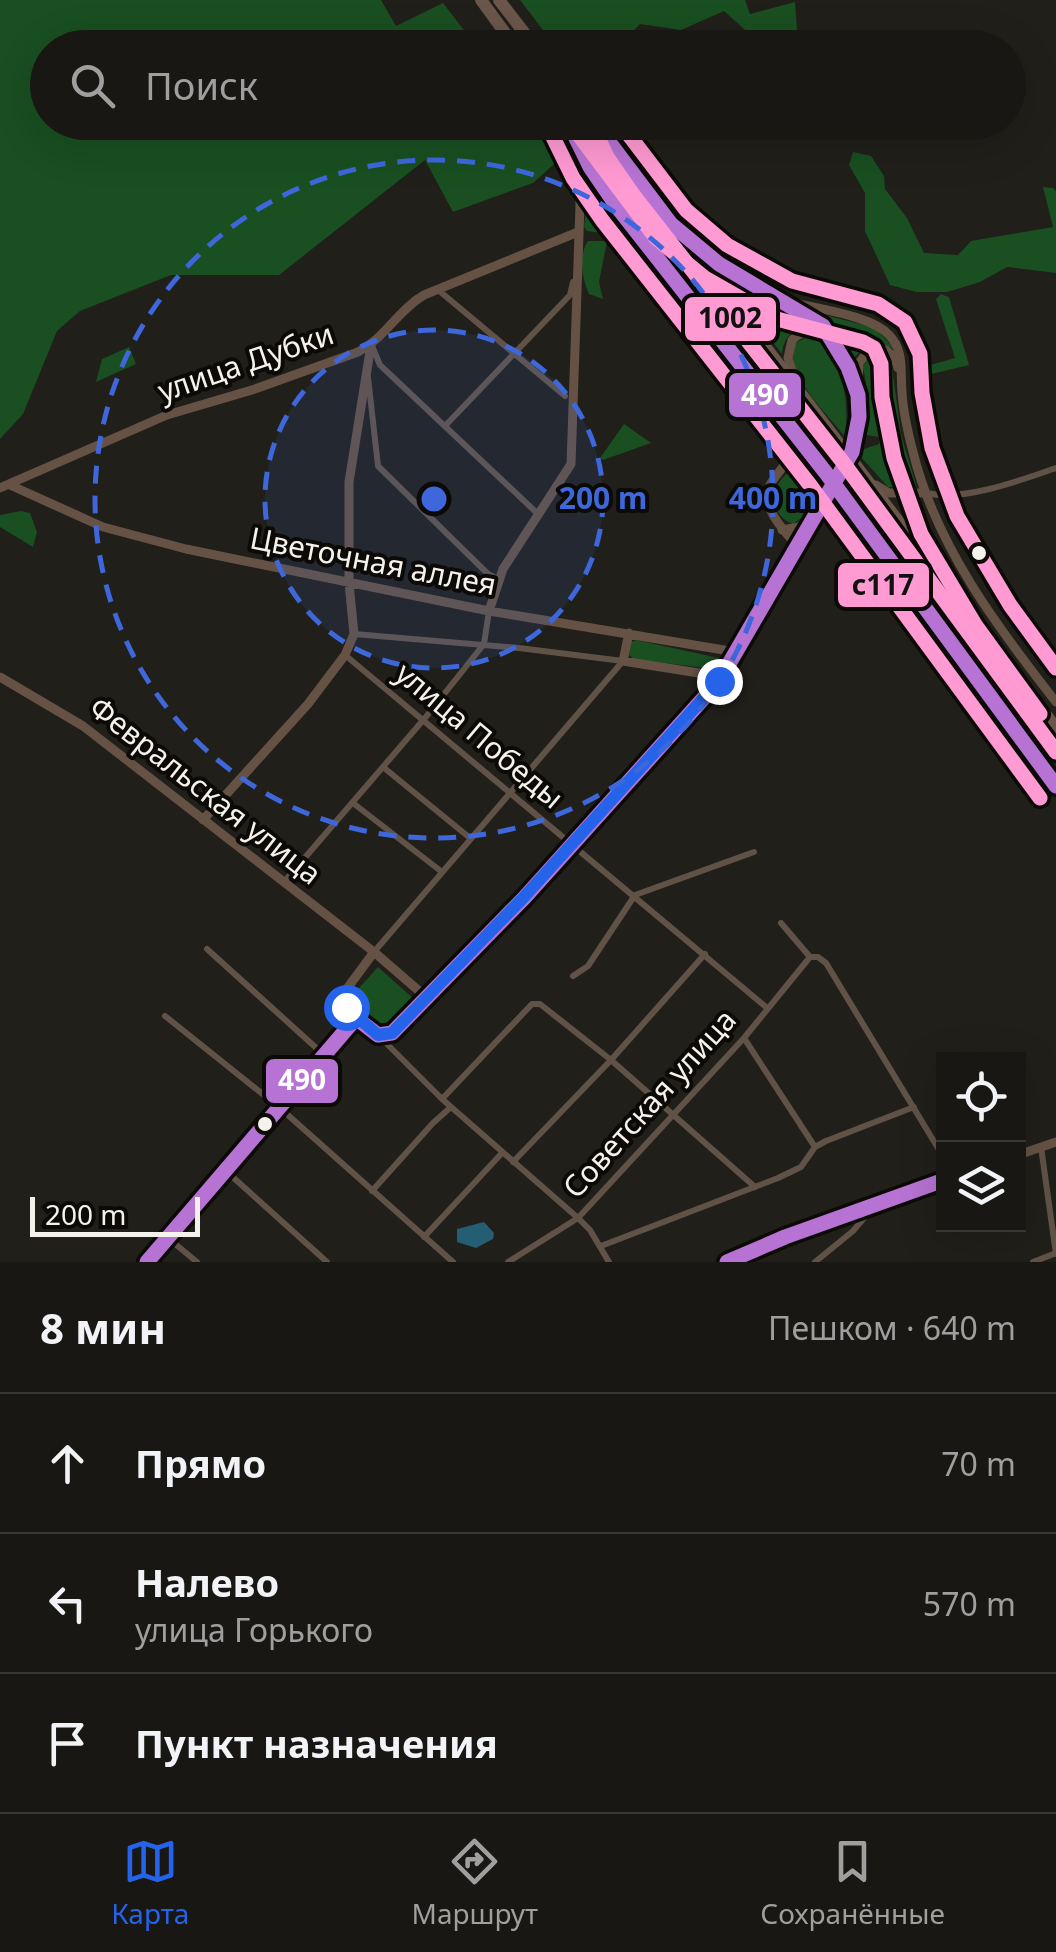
<!DOCTYPE html>
<html lang="ru">
<head>
<meta charset="utf-8">
<style>
	:root { --surface:#191714; --page:#262422; --text:#f1f3f6; --muted:#9f9fa0; --line:#373634; --accent:#2563eb }
	body { margin:0; font-family:"Noto Sans",sans-serif; background:var(--page); color:var(--text) }
	.controls { position:absolute; right:30px; bottom:30px; display:grid; overflow:hidden; border-radius:0px; box-shadow:0 10px 40px #0002 }
	.controls button { width:90px; height:90px; display:grid; place-items:center; padding:0; border:0; border-bottom:2px solid var(--line); background:var(--surface); color:var(--text); font:50px sans-serif }
	.scale { position:absolute; left:30px; bottom:25px; width:170px; box-sizing:border-box; padding-left:10px; border:5px solid #f5f2eb; border-top:0; font-size:28px; line-height:35px; white-space:nowrap; color:#f5f2eb; -webkit-text-stroke:8px #0c0a06; paint-order:stroke }
	.stop { position:absolute; width:30px; height:30px; margin:-22px; border:8px solid #2563eb; border-radius:50%; background:#fff }
	.stop.end { background:#2563eb; border-color:#fff; box-shadow:0 2px 10px #0008 }
	.list { margin:0; padding:0; list-style:none }
	h2 { display:flex; justify-content:space-between; align-items:center; height:130px; margin:0; padding:0 40px; font-size:42px }
	h2 small { font-size:32px; font-weight:400; color:var(--muted) }
	.list li { display:grid; grid-template-columns:65px 1fr auto; gap:30px; align-items:center; box-sizing:border-box; height:140px; padding:0 40px; border-top:2px solid var(--line) }
	.list b { display:block; font-size:38px; white-space:nowrap }
	.list p { margin:0; font-size:32px; white-space:nowrap; color:var(--muted) }
	.list em { font-size:32px; font-style:normal; color:var(--muted) }
	.icon { flex:none; width:55px; height:55px; fill:none; stroke:currentColor; stroke-width:2; stroke-linecap:round; stroke-linejoin:round }
	.map { position:relative; flex:none; width:1056px; height:1262px; overflow:hidden }
	.search { position:absolute; background:var(--surface); box-shadow:0 10px 40px #0002; left:30px; right:30px; top:30px; height:110px; display:flex; align-items:center; gap:25px; box-sizing:border-box; padding:0 35px; border-radius:55px; color:var(--muted); font-size:38px }
	.sheet { height:550px; background:var(--surface) }
	nav { display:flex; justify-content:space-around; align-items:center; box-sizing:border-box; height:140px; border-top:2px solid var(--line); background:var(--surface); font-size:28px; color:var(--muted) }
	nav a { display:grid; justify-items:center; gap:5px }
	nav .on { color:var(--accent) }
	.map>svg:first-child { display:block }
</style>
</head>
<body>
<div class="map">
<svg width="1056" height="1262" viewBox="0 0 1056 1262">
	<rect width="100%" height="100%" fill="#211f1a"/>
	<path fill="#194f21" d="M0 0H381L396 26 443 3 477 47 48 48V122L534 123 561 158 533 183 453 212 425 160 279 275H171L80 311 57 331 23 414 0 439Z
		M520 0H745L750 14 795 2 797 29 792 47H764L724 11 681 30 640 24 618 47H556Z
		M853 152 871 156 884 176 885 189 907 218 924 253 958 255 971 241 1053 227 1043 187 1053 188 1056 191V273L1007 267 980 282 947 292H916L890 285 865 231V193L849 165Z
		M596 197 607 204 673 287 670 290 661 278 652 284 608 234 587 231 584 227 587 200Z
		M588 241H607L599 282 603 299 589 294C582 279 578 255 588 241Z
		M714 265 816 326C796 325 784 334 782 354Z
		M941 294 949 297 969 365 927 375 923 367 955 358 936 299Z
		M810 311 875 328 895 349 874 343 863 348 854 358 832 327Z
		M812 335C843 360 850 399 845 437 825 411 787 378 793 344Z
		M129 347 136 364 96 382 102 359Z
		M879 354 890 360 892 367 901 434 917 488 888 487 861 457 864 449 879 444 880 437 866 435 869 400 863 367 867 358Z
		M624 424 651 443 603 460 600 458Z
		M801 467 811 469 818 477 807 486 803 482 798 485 802 492 814 498 806 515 793 524C762 512 773 473 801 467Z
		M21 511 30 513 37 532 33 547 0 527V515Z
		M636 640 719 658 720 670 634 659 629 655 631 642Z
		M378 967 414 999 385 1030 350 998Z"/>
	<path fill="#255e73" d="M484 1222 494 1233 493 1239 476 1248 457 1242V1229Z"/>
	<g fill="none" stroke-linecap="round" stroke-linejoin="round">
		<path stroke="#615248" stroke-width="6" d="M437 289 565 396
			M372 346 380 365 538 514
			M368 377 378 466 488 574 498 579
			M445 426 570 295 573 282
			M927 493C962 502 1022 480 1056 468
			M354 634 519 648 623 661 374 952
			M345 655 766 1007
			M383 767 470 838
			M353 803 442 872
			M284 882 425 718 484 644 489 611
			M781 923 810 957H818L826 963 944 1158
			M207 949 324 1055
			M573 976 588 966 635 895 754 852
			M165 1016 280 1108 453 1262
			M378 1035 442 1099 578 1218 590 1230 609 1262
			M744 1038 815 1147
			M442 1099 532 1004H540L611 1060 755 1187
			M1041 1147 1056 1254
			M513 1162 611 1060 705 954
			M226 1171 327 1262
			M372 1191 433 1123 451 1107
			M424 1237 502 1153
			M168 1238 197 1262
			M601 1246 778 1178 801 1167 815 1147 826 1141 914 1107
			M508 1262 578 1218 744 1038 810 957
			M815 1262 853 1231 875 1205
			M1033 1262 1056 1253"/>
		<path stroke="#655245" stroke-width="9" d="M570 125 590 167 618 208 826 473 1056 786
			M581 202 595 192 609 200
			M796 303C822 310 872 316 889 335 905 351 900 372 902 392 903 412 908 433 913 452 936 546 998 628 1056 702
			M795 380 788 358 792 340C805 328 817 330 829 341
			M858 387 859 363 868 351 886 350 895 358 898 368
			M789 429C805 484 726 473 798 546
			M783 467 801 461 820 469
			M10 485 103 527 186 549 489 611 736 652
			M876 485 889 493H926
			M0 488 167 415 255 389 358 352C385 338 398 310 424 295L578 232
			M782 530 799 527 811 517
			M489 611 503 569 571 464 580 205 578 151
			M629 633 623 661 705 674 719 681
			M957 648 994 680
			M0 677 83 726 374 952 426 997
			M203 820 308 704 345 655 354 634 349 583V482L371 345
			M374 952 346 990 345 1000C350 1016 371 1036 388 1035L525 897 719 681 852 452 859 417 858 395 848 367 823 326 784 300 719 264 690 240
			M1018 1155 1056 1142
			M147 1262 356 1018
			M727 1262 785 1237 944 1180"/>
		<path stroke="#6a564a" stroke-width="12" d="M481 0 516 48
			M499 0 536 48
			M573 122 1056 752
			M594 122 1056 728"/>
		<defs>
			<path id="bus-1" d="M568 122 590 167 618 208 826 473 1056 786
				M147 1262 356 1018 378 1035 392 1033 525 897 719 681 852 452 859 417 858 395 848 367 823 326 719 264 671 224 594 122
				M727 1262 785 1237 944 1180"/>
			<path id="bus-2" d="M550 131 573 178 602 220 810 485 1040 798
				M578 134 656 238 705 278 777 319 863 342 874 348 881 364 882 397 894 458 921 534 976 626 1040 714"/>
			<path id="bus-3" d="M591 122 607 157 634 196 842 461 1056 752
				M619 122 686 210 727 245 792 281 878 304 905 322 920 354 922 393 932 448 957 516 1010 605 1056 668"/>
		</defs>
		<use href="#bus-1" stroke="#0c0a06" stroke-width="22"/>
		<use href="#bus-2" stroke="#0c0a06" stroke-width="22"/>
		<use href="#bus-3" stroke="#0c0a06" stroke-width="22"/>
		<use href="#bus-1" stroke="#b673d3" stroke-width="15"/>
		<use href="#bus-2" stroke="#ff9ad2" stroke-width="15"/>
		<use href="#bus-3" stroke="#ff9ad2" stroke-width="15"/>
	</g>
	<g fill="none" stroke-linecap="round" stroke-linejoin="round">
		<path stroke="#2563eb" stroke-width="12" d="M346 1007 378 1035 392 1033 525 896 719 681"/>
	</g>
	<circle cx="434" cy="499" r="169" fill="#3d67db" fill-opacity=".12"/>
	<g fill="none" stroke="#3d67db" stroke-width="5" stroke-dasharray="18 12">
		<circle cx="434" cy="499" r="169"/>
		<circle cx="434" cy="499" r="339"/>
	</g>
	<g fill="#f5f2eb" stroke="#0c0a06" stroke-width="4">
		<circle cx="979" cy="553" r="9"/>
		<circle cx="265" cy="1124" r="9"/>
	</g>
	<g text-anchor="middle" stroke-width="8" stroke-linejoin="round" paint-order="stroke">
		<g font-size="30" fill="#f5f2eb" stroke="#0c0a06">
			<text transform="translate(246 363) rotate(-19)" y="10">улица Дубки</text>
			<text transform="translate(373 562) rotate(11)" y="10">Цветочная аллея</text>
			<text transform="translate(479 736) rotate(40)" y="10">улица Победы</text>
			<text transform="translate(205 791) rotate(38)" y="10">Февральская улица</text>
			<text transform="translate(650 1104) rotate(-48)" y="10">Советская улица</text>
		</g>
	</g>
	<circle cx="434" cy="499" r="15" fill="#3d67db" stroke="#0c0a06" stroke-width="5"/>
	<g font-size="30" text-anchor="middle" font-weight="bold" fill="#3d67db" stroke="#0c0a06" stroke-width="8" stroke-linejoin="round" paint-order="stroke">
		<text x="603" y="509">200 m</text>
		<text x="773" y="509">400 m</text>
	</g>
	<g stroke="#0c0a06" stroke-width="4">
		<rect x="683" y="295" width="95" height="48" rx="10" fill="#ff9ad2"/>
		<rect x="727" y="371" width="76" height="48" rx="10" fill="#b673d3"/>
		<rect x="836" y="561" width="95" height="48" rx="10" fill="#ff9ad2"/>
		<rect x="264" y="1057" width="76" height="48" rx="10" fill="#b673d3"/>
	</g>
	<g font-size="28" text-anchor="middle" font-weight="bold" fill="#fff">
		<text x="765" y="405">490</text>
		<text x="302" y="1090">490</text>
	</g>
	<g font-size="28" text-anchor="middle" font-weight="bold" fill="#111">
		<text x="730" y="328">1002</text>
		<text x="883" y="595">с117</text>
	</g>
</svg>
<div class="controls">
<button><svg class="icon" aria-label="locate" viewBox="0 0 24 24"><circle cx="12" cy="12" r="6"/><path d="M12 2v4M12 18v4M2 12h4M18 12h4"/></svg></button>
<button><svg class="icon" aria-label="layers" viewBox="0 0 24 24"><path d="M12 4l9 5-9 5-9-5zM3 14l9 5 9-5"/></svg></button>
</div>
<div class="scale">200 m</div>
<div class="stop" style="left:346px;top:1007px"></div>
<div class="stop end" style="left:719px;top:681px"></div>
<div class="search"><svg class="icon" aria-label="search" viewBox="0 0 24 24"><circle cx="10" cy="10" r="6"/><path d="M15 15l6 6"/></svg>Поиск</div>
</div>
<section class="sheet">
<h2>8 мин<small>Пешком · 640 m</small></h2>
<ul class="list">
<li><svg class="icon" aria-label="ahead" viewBox="0 0 24 24"><path d="M12 20V5M6 11l6-6 6 6"/></svg><div><b>Прямо</b></div><em>70 m</em></li>
<li><svg class="icon" aria-label="left" viewBox="0 0 24 24"><path d="M17 20v-9H6M10 6l-5 5 5 5"/></svg><div><b>Налево</b><p>улица Горького</p></div><em>570 m</em></li>
<li><svg class="icon" aria-label="arrive" viewBox="0 0 24 24"><path d="M6 21V4h12l-3 4 3 4H6"/></svg><div><b>Пункт назначения</b></div></li>
</ul>
</section>
<nav>
<a class="on"><svg class="icon" aria-label="map" viewBox="0 0 24 24"><path d="M3 6l6-2 6 2 6-2v14l-6 2-6-2-6 2zM9 4v14M15 6v14"/></svg>Карта</a>
<a><svg class="icon" aria-label="directions" viewBox="0 0 24 24"><path d="M12 3l9 9-9 9-9-9zM9 14v-3h6M13 9l2 2-2 2"/></svg>Маршрут</a>
<a><svg class="icon" aria-label="saved" viewBox="0 0 24 24"><path d="M7 4h10v16l-5-4-5 4z"/></svg>Сохранённые</a>
</nav>
</body>
</html>
